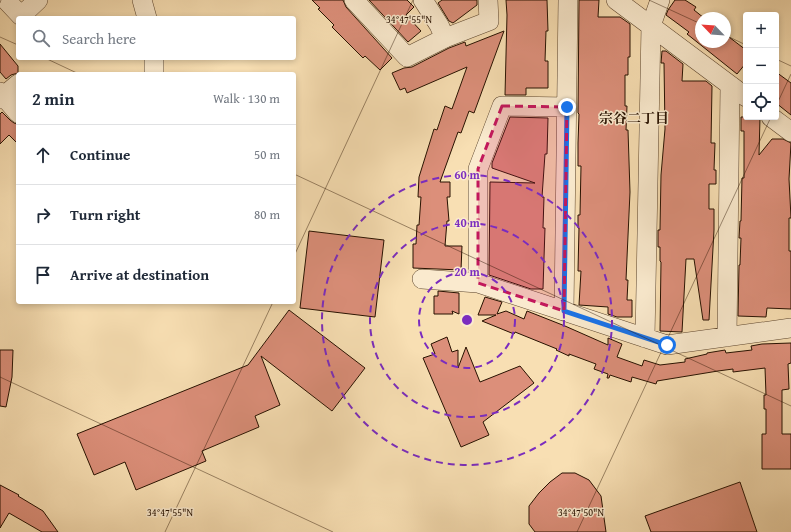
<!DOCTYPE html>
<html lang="en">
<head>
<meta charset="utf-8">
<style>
	:root { --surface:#fff; --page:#f6f6f7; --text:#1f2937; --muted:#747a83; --line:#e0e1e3 }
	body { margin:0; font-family:"Gentium Book Plus","Noto Serif JP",serif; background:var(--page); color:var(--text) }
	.controls { position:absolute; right:12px; top:12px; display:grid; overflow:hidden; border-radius:4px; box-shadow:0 2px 6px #0003 }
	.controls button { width:36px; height:36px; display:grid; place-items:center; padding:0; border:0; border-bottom:1px solid var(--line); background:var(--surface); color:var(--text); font:20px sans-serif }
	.compass { position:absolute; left:695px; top:12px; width:36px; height:36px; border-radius:50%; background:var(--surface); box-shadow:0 2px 6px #0003; rotate:295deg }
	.stop { position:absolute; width:12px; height:12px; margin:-9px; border:3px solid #1a73e8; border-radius:50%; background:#fff }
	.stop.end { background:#1a73e8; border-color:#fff; box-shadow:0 1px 4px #0008 }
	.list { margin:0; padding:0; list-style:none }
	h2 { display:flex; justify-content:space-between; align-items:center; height:52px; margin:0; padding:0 16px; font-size:17px }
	h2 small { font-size:13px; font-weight:400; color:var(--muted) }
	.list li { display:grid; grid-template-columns:26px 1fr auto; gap:12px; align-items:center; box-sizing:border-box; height:60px; padding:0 16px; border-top:1px solid var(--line) }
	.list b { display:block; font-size:15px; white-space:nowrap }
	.list em { font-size:13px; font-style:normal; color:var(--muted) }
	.icon { flex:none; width:22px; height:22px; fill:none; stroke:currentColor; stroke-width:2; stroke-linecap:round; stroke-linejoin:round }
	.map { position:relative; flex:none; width:791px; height:532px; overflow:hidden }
	.search { position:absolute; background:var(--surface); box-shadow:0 2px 6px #0003; left:16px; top:16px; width:280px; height:44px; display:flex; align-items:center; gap:10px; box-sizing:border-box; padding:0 14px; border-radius:4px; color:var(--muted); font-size:15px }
	.panel { position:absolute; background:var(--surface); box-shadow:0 2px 6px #0003; left:16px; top:72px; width:280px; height:232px; border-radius:4px }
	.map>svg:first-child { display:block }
</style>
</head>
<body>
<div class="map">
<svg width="791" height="532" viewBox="0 0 791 532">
	<rect width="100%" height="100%" fill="#f8dfb3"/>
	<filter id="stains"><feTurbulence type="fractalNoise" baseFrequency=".005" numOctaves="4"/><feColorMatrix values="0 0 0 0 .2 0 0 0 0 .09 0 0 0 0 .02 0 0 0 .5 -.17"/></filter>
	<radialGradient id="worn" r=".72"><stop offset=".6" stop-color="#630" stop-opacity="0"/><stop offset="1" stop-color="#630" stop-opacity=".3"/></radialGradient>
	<path fill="#dc8f7a" stroke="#271100" d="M312 0H343L346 7 392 58 380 70 365 56 363 58 332 27 334 25 318 9 320 8Z
		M369 0H407L414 7 406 15 421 31 408 42Z
		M442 0H477V5L453 23 449 21 438 3Z
		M506 0H547L548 31H546L545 61H548V88H526V95H505L507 15Z
		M579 0H599L598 17H620L630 24V57H628V75H625V106H627L626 130H628L630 192 626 280H628L627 300H632V317H617L608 314V307L579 305 581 271H578L579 228H578V215H580L581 166H578V143L579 114 578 113Z
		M675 0H685L696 7 694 10 704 18H701V42H725V34L746 50V63L737 74 687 34 689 32 666 15 668 10Z
		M504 31 474 113 469 111 461 133 458 132 440 182H450V197H447L449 221H447L445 246H462L461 270 413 268V244H416L417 225H419L421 197H418L419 177 434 129 437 130 445 106 452 109 467 67 407 93 405 88 400 90 392 73 404 68 412 67 449 48 465 42 466 46Z
		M0 44 18 66V73L11 75 6 79 0 72Z
		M662 51H666L683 64 682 81H706L712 86 711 143H715L714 170H716V184H709V209H714V230L709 320H703L694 259H686L682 332 660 331 661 262 660 261V247H658V230H660L661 175 665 129 664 63H661Z
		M776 72 791 83V115L776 103Z
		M2 112 10 120 14 123 18 124V144L9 135 0 144V114Z
		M510 117 548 118 547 154H545L542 197H544L543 228H545L543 289H531L489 275 490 182 535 183 492 168V163Z
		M741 117H760L759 155 772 139H783L791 143 789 179 791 218H789V251H791V309L767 308 766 317 738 316 739 265H740L741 238H739L740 221H741L742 178H744V131H741Z
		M309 231 384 240 375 317 300 308Z
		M438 291 459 293V314L452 311 453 314H434V296H438Z
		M485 297 502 302 497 314 506 311 524 319 527 311 565 326 608 345V338L622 344 617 357 642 366 644 360 660 365 685 362V359L707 354V353L725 350 726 353 752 350 751 346 762 344 791 343V363L788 364 789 389 782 390V434H791V469H762V434H766V409H764V395H766L765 368 733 372V369L718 371 657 381 656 384 632 377 631 382 610 375 609 378H607L608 374 594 369 596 364 569 354V356L556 350 557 349 515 332 514 334 482 321 496 315H478Z
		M289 310 365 368 332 411 261 356 280 405 255 416 259 427 202 451 206 461 136 490 125 462 94 475 77 434 248 365Z
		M447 337 452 352 458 350V368L466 347 480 382 520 366 534 383 483 422 489 435 461 447 423 358 435 354 431 344Z
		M0 350H13L12 377 6 407 0 406Z
		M562 473H575L589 480 601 496 606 532H535L529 524V506L539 493 550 482Z
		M740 482 757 532H651L645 516Z
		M0 485 19 495 18 496 43 511 58 532H42L9 513 0 528Z"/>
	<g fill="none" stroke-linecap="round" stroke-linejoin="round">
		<defs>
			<path id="minor" d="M6 0 21 16 38 0
				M142 0 147 18
				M354 0 407 57 445 38 489 21 488 0
				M423 0 439 25 445 38
				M616 0 746 97
				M154 58V74
				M0 92 18 113
				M0 99 18 84
				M567 107 502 106 478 169V283L667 345 791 328
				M771 117 791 132
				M422 279 478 283
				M564 311 568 0
				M727 337 730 85
				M645 338 651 26 660 0"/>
		</defs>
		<use href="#minor" stroke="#5b442d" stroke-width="20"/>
		<use href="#minor" stroke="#faeace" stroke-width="19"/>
	</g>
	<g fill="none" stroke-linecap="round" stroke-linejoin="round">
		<path stroke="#1a73e8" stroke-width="5" d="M567 107 564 311 667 345"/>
	</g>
	<path fill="#c2185b" fill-opacity="0.2" stroke="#c2185b" stroke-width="3" stroke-dasharray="8 5" stroke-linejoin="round" d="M502 106 567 107 564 311 478 283V169Z"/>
	<path fill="none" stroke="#271100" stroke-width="1" stroke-opacity="0.45" d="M649 0 701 24M0 3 1 0M725 35 746 45M0 37 18 45M45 58 79 74M776 59 791 66M776 106 791 74M294 174 791 406M294 256 413 0M0 377 333 532M165 532 273 302M577 532 771 117"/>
	<g fill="none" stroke="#7b2cbf" stroke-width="2" stroke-dasharray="7 5">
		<circle cx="467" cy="320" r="48"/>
		<circle cx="467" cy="320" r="97"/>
		<circle cx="467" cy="320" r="145"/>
	</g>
	<g text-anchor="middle" stroke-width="3" stroke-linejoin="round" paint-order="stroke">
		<g font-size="14" font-weight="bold" fill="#271100" stroke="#faeace">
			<text x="634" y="123">宗谷二丁目</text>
		</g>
	</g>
	<g font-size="10" text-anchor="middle" fill="#271100" stroke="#faeace" stroke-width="3" stroke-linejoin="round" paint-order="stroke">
		<text x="409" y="23">34°47'55"N</text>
		<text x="170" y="516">34°47'55"N</text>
		<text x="581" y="516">34°47'50"N</text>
	</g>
	<circle cx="467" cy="320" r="6" fill="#7b2cbf" stroke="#faeace" stroke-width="2"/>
	<g font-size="12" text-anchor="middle" font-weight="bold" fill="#7b2cbf" stroke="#faeace" stroke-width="3" stroke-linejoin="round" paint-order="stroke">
		<text x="467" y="179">60 m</text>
		<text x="467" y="227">40 m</text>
		<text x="467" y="276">20 m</text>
	</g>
	<rect width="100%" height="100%" filter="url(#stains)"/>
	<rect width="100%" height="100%" fill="url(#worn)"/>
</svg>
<div class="controls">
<button>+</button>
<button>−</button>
<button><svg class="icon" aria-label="locate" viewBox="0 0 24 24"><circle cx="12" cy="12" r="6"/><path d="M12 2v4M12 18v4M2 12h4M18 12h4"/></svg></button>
</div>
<svg class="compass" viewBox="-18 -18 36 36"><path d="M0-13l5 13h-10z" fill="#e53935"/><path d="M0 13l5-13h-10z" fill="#747a83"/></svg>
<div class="stop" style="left:667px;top:345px"></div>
<div class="stop end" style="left:567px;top:107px"></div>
<div class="search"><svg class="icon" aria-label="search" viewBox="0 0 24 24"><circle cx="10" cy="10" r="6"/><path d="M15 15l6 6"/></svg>Search here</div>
<section class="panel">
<h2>2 min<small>Walk · 130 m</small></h2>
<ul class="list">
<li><svg class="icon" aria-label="ahead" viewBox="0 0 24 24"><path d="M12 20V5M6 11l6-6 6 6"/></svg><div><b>Continue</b></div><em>50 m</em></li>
<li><svg class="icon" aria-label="right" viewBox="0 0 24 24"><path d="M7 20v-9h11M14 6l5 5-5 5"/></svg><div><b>Turn right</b></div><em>80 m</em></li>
<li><svg class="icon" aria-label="arrive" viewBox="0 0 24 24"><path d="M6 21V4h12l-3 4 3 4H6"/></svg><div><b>Arrive at destination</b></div></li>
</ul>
</section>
</div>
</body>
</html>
